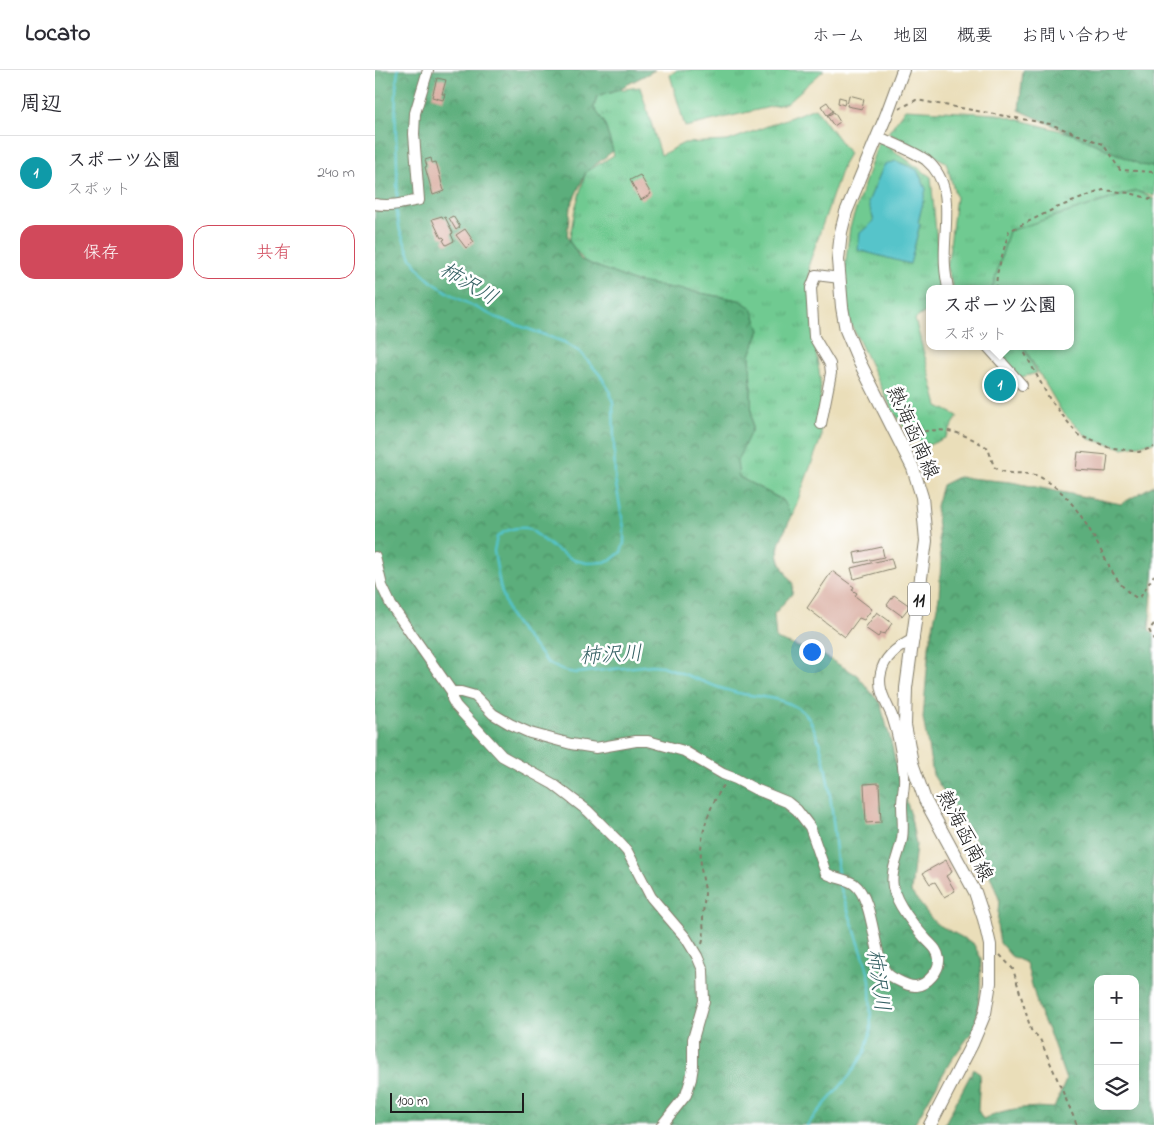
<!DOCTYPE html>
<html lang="ja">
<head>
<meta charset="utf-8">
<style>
	:root { --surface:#fff; --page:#f2f2f3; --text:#2b2b33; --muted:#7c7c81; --line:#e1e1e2; --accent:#d1495b }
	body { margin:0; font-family:"Indie Flower","Klee One",sans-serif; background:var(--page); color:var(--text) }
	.controls { position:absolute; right:15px; bottom:15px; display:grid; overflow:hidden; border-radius:10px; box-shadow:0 5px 20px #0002 }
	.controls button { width:45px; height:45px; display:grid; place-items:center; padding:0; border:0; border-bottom:1px solid var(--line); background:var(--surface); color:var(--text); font:25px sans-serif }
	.scale { position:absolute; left:15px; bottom:12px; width:134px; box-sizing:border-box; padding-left:5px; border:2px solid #1c1c1c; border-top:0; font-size:14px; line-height:18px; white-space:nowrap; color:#1c1c1c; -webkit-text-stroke:4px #fff; paint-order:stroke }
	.you { position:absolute; left:436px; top:581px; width:18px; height:18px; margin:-12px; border:4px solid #fff; border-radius:50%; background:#1a73e8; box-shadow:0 0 0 8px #1a73e833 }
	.badge { display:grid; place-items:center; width:32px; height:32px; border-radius:50%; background:var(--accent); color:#fff; font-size:16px; font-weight:700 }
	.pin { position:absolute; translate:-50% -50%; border:2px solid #fff; box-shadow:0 1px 5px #0006 }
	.popup { position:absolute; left:551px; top:215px; width:148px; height:65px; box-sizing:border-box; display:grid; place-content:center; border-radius:10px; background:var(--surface); filter:drop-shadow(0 1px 4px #0005); font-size:16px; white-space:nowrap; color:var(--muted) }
	.popup b { font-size:19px; color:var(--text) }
	.popup::after { content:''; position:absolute; left:50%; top:100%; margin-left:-10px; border:10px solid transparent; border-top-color:var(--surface) }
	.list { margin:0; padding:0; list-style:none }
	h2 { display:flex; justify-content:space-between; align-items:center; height:65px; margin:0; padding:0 20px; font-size:21px }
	h2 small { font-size:16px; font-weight:400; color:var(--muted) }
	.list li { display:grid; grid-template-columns:32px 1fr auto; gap:15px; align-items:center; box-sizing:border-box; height:75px; padding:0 20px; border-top:1px solid var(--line) }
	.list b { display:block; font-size:19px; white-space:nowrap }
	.list p { margin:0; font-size:16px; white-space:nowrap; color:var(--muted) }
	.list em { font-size:16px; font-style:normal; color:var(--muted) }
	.actions { display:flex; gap:10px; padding:15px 20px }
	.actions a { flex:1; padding:11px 0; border:1px solid var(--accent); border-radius:15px; text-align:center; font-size:18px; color:var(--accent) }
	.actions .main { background:var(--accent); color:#fff }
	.icon { flex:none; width:28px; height:28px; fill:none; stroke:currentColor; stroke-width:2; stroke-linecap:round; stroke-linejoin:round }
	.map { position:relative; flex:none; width:779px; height:1055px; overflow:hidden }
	header { display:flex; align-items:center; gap:30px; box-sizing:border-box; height:70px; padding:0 25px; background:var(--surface); border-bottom:1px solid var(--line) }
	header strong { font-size:24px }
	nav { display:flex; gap:28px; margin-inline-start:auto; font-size:18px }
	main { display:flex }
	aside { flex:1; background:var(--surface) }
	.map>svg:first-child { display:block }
</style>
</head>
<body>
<header>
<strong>Locato</strong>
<nav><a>ホーム</a><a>地図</a><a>概要</a><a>お問い合わせ</a></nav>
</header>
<main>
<aside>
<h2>周辺<small></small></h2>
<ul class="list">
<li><span class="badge" style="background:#0f9aa8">1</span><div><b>スポーツ公園</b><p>スポット</p></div><em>240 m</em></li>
</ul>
<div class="actions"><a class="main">保存</a><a>共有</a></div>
</aside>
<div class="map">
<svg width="779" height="1055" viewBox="0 0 779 1055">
	<defs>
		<pattern id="grass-tufts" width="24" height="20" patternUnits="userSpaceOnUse" patternTransform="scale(1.25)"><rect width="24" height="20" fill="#70ca91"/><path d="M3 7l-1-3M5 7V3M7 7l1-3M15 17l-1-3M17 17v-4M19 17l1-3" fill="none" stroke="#60ad7c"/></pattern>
		<pattern id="forest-crowns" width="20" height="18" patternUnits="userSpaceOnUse" patternTransform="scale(1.25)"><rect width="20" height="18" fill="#5cae7b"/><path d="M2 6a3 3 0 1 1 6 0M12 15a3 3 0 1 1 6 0" fill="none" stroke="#4b8d64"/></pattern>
	</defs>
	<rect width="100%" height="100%" fill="#fff"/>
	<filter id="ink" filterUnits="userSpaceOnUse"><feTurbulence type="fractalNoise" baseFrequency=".02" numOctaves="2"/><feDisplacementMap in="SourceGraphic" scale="10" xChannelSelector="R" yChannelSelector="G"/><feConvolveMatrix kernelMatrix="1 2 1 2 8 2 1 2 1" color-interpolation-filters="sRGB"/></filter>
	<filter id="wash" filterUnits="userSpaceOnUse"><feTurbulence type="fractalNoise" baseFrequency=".0096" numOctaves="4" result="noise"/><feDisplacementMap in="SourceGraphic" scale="20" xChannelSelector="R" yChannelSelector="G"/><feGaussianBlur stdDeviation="1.12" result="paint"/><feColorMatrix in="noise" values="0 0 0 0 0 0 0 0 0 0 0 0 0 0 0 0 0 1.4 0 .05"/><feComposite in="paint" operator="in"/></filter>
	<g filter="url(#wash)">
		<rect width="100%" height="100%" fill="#eadeb9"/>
		<path fill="url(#grass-tufts)" stroke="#467356" d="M302 0H449L412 33 310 57 295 5Z
			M265 17 286 85 309 73 353 71 440 38 474 83 468 95 434 194 438 263 445 307 446 368 417 446 406 429 364 407 361 391 377 359 375 285 385 260 364 230 258 211 209 191 194 171 200 139 211 102 239 85 229 52 219 38 222 26 242 20Z
			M530 39 622 44 698 64 779 90V126L760 121 634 161 617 219H579L572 199 581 127 571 92 513 63Z
			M504 70 556 107 566 219H555V239L540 249 563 336 583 346 570 368 554 375 536 367 517 340 474 250 470 198 475 157Z
			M619 276H648L662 303 643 308Z"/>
		<path fill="url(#forest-crowns)" stroke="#3c654c" fill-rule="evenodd" d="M0 0H280L242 20 222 26 219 38 229 52 238 81 211 102 195 137 192 167 206 190 258 211 364 230 377 238 385 260 375 285 377 359 362 391 364 407 409 431 417 446C401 479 396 482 418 514L417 524 399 544 401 569 449 586 482 605 505 633 516 671 524 710 535 742 541 775 536 822 560 853 598 873 606 888 605 921 600 958 575 992 539 1055H0Z
			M648 0H779V97L766 95 644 40Z
			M583 407 636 412 746 434 779 415V497L774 560 779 564V1055H569L599 998 605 1004 603 1040 608 1049C629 1038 654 1036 679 1038L691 1010 676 967 664 941 651 893 636 886 625 873 622 856 624 829 603 774 558 705 548 648 554 576 564 527 566 490 561 436 567 415ZM723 909H760V1036H723Z"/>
		<path fill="#70ca91" stroke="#467356" d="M761 121 779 129V372L748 378 714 369 687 342 648 276H695V219H617L634 161Z"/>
		<path fill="#56c4ca" stroke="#397073" d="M521 91 542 100 551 119 543 153 545 154 535 194 483 180 485 163 499 151 493 132 509 95Z"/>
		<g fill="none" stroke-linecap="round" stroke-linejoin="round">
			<path stroke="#56c4ca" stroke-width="2.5" d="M22 132C24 88 17 44 23 0
				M21 138 25 161 36 188 47 203 57 212 80 227 120 247 189 272 205 282 225 305 234 320 238 333 240 409 249 458V473L246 482 236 490 229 492 212 493 199 490 177 477 156 460 151 458C140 457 130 460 122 467L119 481 125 516 134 544 146 561 173 593 190 601 201 603 277 595 287 596C312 604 334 616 359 622 382 628 408 626 427 641 454 662 460 771 463 806
				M432 1055 475 1005 490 982 496 960 495 910 490 891 463 811"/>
		</g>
		<g id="blocks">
			<path fill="#d6a698" d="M62 8 71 10 67 24H70L68 30 57 27Z
				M474 25 489 29 487 39 472 36Z
				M464 27 471 29 469 35 463 33Z
				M452 32 458 41 452 45 446 36Z
				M459 42 465 52 459 56 452 46Z
				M56 88 57 93 61 92 69 121 58 125 50 97 52 96 50 90Z
				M265 105 276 124 266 130 255 110Z
				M67 146 68 148 70 147 78 163 76 164 79 171 71 175 68 170 70 169 68 167 66 168 57 149Z
				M78 146 85 157 81 160 74 148Z
				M90 159 99 172 91 178 81 165Z
				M703 382 733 385 731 402 701 400Z
				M507 477 509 487 481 493 479 483Z
				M516 488 519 498 479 509 476 498Z
				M457 501 479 517 477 520 482 523 480 526 497 539 489 550 484 548 470 567 432 538Z
				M519 525 535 536 527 546 512 535Z
				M502 542 517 553 510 564 506 563 503 567 490 558Z
				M504 713 506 752 491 753 489 714Z
				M571 790 577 802 571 806 580 821 569 827 560 812 555 814 548 803Z"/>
		</g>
	</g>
	<g filter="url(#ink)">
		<use href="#blocks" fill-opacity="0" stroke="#837d6a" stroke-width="1"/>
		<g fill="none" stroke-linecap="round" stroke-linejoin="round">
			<defs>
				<path id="minor" d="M502 66C517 73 538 81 551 90 583 116 567 160 570 196 570 203 572 211 573 219
					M0 134C15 137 30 133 44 130L39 64 40 43 53 0
					M612 276 647 315
					M446 354 456 303 455 294 439 267 436 218 441 205 465 208
					M0 487 7 516 16 535 77 622V629L81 636 127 686 178 714 213 741 241 769 252 781 276 827 311 868 322 886 328 900 329 931 318 969V996L316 1009 311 1025 287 1055
					M77 622H86L100 626 118 644 135 654 155 663 196 674 221 678 261 671H273L309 681 348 704 361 709 380 719 412 732 422 740 435 757 451 803C460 809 470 808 479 814 498 828 498 879 509 899 511 903 516 907 520 909 526 912 534 917 541 916 552 915 565 900 564 889 563 879 556 875 550 868 539 856 521 833 518 817 515 801 524 785 527 769 529 758 527 747 527 735 527 726 530 715 529 705 527 686 523 664 517 646 511 632 502 619 506 603 509 586 524 576 539 569"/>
				<path id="major" d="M528 0 511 46 471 142 466 162 463 190 467 237 471 260 484 291 538 398 547 427 551 471 531 618 530 655 537 693 550 730 600 822 609 849 615 875V913L610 943 597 974 555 1055"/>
			</defs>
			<use href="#minor" stroke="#837d6a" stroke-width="12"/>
			<use href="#major" stroke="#837d6a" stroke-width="14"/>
			<path stroke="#837d6a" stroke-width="2" stroke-dasharray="4 4" stroke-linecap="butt" d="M524 39 541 30 675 54 728 74 745 100 779 102
				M621 219 622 204 634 161 681 138 728 120 755 123 779 130
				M646 276 674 328 703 365 733 377 764 382 779 377
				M533 364C568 357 582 359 613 378L619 397C636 407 643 401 660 405 667 407 680 416 686 422 698 433 710 451 718 466 730 486 740 516 762 528L766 526 779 505
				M779 554 774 560 779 570
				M327 874C330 865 328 857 328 848 328 839 330 829 330 821 329 813 327 806 326 798 324 767 332 740 349 715
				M625 885 638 899 656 960 665 969 702 1055"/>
			<use href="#minor" stroke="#fff" stroke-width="10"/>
			<use href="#major" stroke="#fff" stroke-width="12"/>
		</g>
	</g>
	<g text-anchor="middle" stroke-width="5" stroke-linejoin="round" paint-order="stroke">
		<rect fill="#fff" stroke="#606060" stroke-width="1" x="533" y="512.5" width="22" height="33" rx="4"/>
		<g font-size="19" font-weight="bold" fill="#1c1c1c">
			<text x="544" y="536">11</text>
		</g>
		<g font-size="20" fill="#1c1c1c" stroke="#fff">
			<text transform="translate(539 362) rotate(66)" y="7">熱海函南線</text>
			<text transform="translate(591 765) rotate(63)" y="7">熱海函南線</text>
		</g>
		<g font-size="21" font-style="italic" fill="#335f62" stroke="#fff">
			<text transform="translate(94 213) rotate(31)" y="7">柿沢川</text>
			<text transform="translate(236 584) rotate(-3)" y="7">柿沢川</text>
			<text transform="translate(504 910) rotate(82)" y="7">柿沢川</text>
		</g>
	</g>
</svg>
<div class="controls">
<button>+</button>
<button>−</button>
<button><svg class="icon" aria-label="layers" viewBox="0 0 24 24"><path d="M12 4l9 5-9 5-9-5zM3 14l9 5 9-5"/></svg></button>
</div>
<div class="scale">100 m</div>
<div class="you"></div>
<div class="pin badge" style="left:625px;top:315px;background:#0f9aa8">1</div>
<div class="popup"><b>スポーツ公園</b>スポット</div>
</div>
</main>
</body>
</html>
